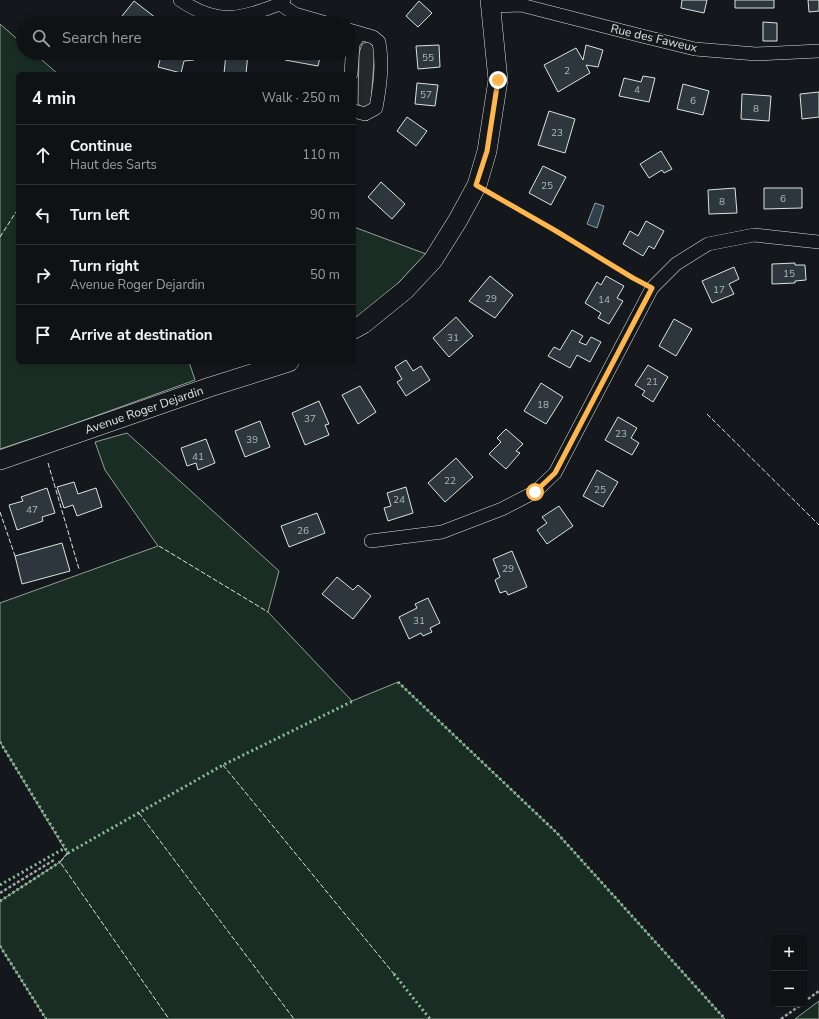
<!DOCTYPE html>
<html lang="en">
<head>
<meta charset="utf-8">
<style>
	:root { --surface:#0f1215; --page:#1d2022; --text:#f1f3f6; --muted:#9b9ea0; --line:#2f3234 }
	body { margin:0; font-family:"Nunito Sans",sans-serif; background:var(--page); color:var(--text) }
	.controls { position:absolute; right:12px; bottom:12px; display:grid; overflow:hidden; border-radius:6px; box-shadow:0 2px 6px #0003 }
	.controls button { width:36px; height:36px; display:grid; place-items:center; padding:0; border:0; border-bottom:1px solid var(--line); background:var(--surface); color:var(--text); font:20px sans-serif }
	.stop { position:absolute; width:12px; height:12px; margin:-9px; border:3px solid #ffb74d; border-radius:50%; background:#fff }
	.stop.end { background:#ffb74d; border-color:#fff; box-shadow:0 1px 4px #0008 }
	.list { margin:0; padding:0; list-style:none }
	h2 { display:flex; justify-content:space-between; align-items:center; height:52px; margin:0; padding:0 16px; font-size:17px }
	h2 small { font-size:13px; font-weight:400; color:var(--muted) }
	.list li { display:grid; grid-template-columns:26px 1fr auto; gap:12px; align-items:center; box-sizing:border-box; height:60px; padding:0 16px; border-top:1px solid var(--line) }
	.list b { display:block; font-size:15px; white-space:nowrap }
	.list p { margin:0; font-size:13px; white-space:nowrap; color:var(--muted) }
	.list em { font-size:13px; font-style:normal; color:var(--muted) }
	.icon { flex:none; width:22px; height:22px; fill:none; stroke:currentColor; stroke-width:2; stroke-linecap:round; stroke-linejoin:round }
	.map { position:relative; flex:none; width:819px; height:1019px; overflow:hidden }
	.search { position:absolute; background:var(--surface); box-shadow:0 2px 6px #0003; left:16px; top:16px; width:340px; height:44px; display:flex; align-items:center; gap:10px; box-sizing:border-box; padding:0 14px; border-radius:22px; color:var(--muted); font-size:15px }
	.panel { position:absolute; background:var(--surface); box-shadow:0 2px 6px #0003; left:16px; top:72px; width:340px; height:292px; border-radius:6px }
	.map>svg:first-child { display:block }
</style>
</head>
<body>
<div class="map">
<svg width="819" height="1019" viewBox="0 0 819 1019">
	<rect width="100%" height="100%" fill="#14181c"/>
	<path fill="#1a2d24" stroke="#939e99" d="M0 24 23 44V53H34L58 74H18V362H189L195 380 54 431 0 449Z
		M354 227 426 254 380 302 354 319Z
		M127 433 279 571 268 612 352 701 398 682 557 833 725 1019H46L0 946V901L60 862 67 853 0 742V603L158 546 105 470 95 442Z
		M819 1001V1019H795Z"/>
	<path fill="#24282b" stroke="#939e99" d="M369 41 375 48 371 102 366 110 358 104 359 53 362 44Z"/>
	<path fill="#2f3f4d" stroke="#939e99" d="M595 203 604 206 597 228 587 224Z"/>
	<path fill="#2c363c" stroke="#d8e6dc" d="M682 0H707L704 13 681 8Z
		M735 0H774V8H735Z
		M808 0H819V11L809 12Z
		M134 1 156 18 153 21 156 23H121L118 21Z
		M419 1 432 13 418 27 406 16Z
		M763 22 777 23V41H763Z
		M439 45 440 67 418 69 416 46Z
		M586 45 603 50 598 67 586 65 590 73 558 92 544 65 576 48 583 60Z
		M162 53H196L194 60 184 61 181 73 158 67Z
		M226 53H248L246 74H224Z
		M287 53H321L318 66 285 60Z
		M643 76 655 78 649 102 619 96 624 78 641 82Z
		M417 83 438 85 435 106 415 104Z
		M683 84 709 91 703 115 677 109Z
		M819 92V117L802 119 800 94Z
		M742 94 771 96 769 121 741 119Z
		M549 111 575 119 565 153 538 145Z
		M407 117 427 131 416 146 397 131Z
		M661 151 672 169 664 173 662 170 649 178 640 164Z
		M543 166 566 177 551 205 529 193Z
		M381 182 405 204 392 219 368 197Z
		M735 188 737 213 709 214 708 190Z
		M764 188H802V208L764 209Z
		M646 221 664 231 654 249 649 246 643 256 623 244 630 231 638 236Z
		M795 263V265H805L806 280 795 281V283L772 284V264Z
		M734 267 739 279 729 284 734 294 712 303 702 281Z
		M490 276 513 295 495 318 469 301Z
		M606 276 624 286 617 298 623 301 609 324 598 318 601 313 585 303 597 282 601 285Z
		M456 317 473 336 449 357 433 338Z
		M674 319 692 329 676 356 659 346Z
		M572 330 583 336 579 342 586 345 591 337 601 342 590 362 577 355 570 368 548 356 554 347 560 350Z
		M406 360 413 371 421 366 430 380 406 396 397 382 402 379 395 367Z
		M648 365 668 377 653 402 642 395 645 391 635 385Z
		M541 383 563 397 546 424 524 411Z
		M360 386 376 412 358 424 342 395Z
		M319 401 329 424 325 425 329 435 305 445 292 413Z
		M618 417 637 428 631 438 639 443 632 455 605 440Z
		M260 421 270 447 245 457 235 431Z
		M506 429 523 444 516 451 520 453 506 469 489 454 501 442 497 438Z
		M206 439 215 463 198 470 196 463 187 466 181 448Z
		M456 458 473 477 445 502 428 483Z
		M597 470 618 482 603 507 583 496Z
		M74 482 78 494 96 488 102 507 77 516 73 505 64 508 57 487Z
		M406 487 413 513 388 521 384 508 391 506 387 493Z
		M47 488 55 513 42 517 43 521 17 530 9 505 23 501 21 497Z
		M559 506 573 526 547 544 537 530 547 523 542 517Z
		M317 513 325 533 289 547 281 526Z
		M62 543 70 571 22 584 15 556Z
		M512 551 527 587 508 595 506 591 500 593 495 580 500 577 493 559Z
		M337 577 353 590 358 585 371 596 353 619 322 594Z
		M428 598 440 623 430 628 432 632 423 636 421 633 409 639 399 617 417 608 415 604Z"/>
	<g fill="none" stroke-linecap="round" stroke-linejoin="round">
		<defs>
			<path id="minor" d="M180 0C219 26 239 19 280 4L284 0
				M280 4 295 14 326 23
				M492 6 521 5 642 36 695 49 756 54 819 51
				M349 30 373 37 379 42C383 64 380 86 376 108L365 114 354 111
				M351 74 353 44 360 33
				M371 541 442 532 502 509 535 492 555 473 652 288 676 264 708 244 754 235 819 242"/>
			<path id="secondary" d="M354 329 363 324 405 290 433 260 458 220 477 185 487 151 498 80 490 0
				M0 460 210 387 289 362"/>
		</defs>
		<use href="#minor" stroke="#d8e6dc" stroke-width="14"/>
		<use href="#secondary" stroke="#d8e6dc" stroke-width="20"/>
		<path stroke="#9da8a2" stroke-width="2.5" stroke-dasharray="3 2" stroke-linecap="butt" d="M491 193 641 282
			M0 893 54 860
			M804 1002 819 991
			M781 1019 802 1004"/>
		<use href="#minor" stroke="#14181c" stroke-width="13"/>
		<use href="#secondary" stroke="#14181c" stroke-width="19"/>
		<path stroke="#8ac095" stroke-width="3" stroke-dasharray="2 3" stroke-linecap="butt" d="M398 682 557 833 725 1019
			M0 742 68 853 223 765 353 701
			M0 885 65 848
			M0 901 60 862
			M0 946 46 1019
			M394 974 430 1019"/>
		<path stroke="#d8e6dc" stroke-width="1" stroke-dasharray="5 2" stroke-linecap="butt" d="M0 237 18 209
			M707 414 819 525
			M48 463 79 569
			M0 512 15 556
			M159 546 268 612
			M223 765 394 974
			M139 813 294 1019
			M68 853 60 862 169 1019"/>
	</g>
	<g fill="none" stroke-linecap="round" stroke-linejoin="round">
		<path stroke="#ffb74d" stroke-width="5" d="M498 80 487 151 476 185 556 231 633 278 652 288 555 473 535 492"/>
	</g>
	<g text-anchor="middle" stroke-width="3" stroke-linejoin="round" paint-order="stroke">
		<g font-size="10" fill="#adbab4">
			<text x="428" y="61">55</text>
			<text x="567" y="74">2</text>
			<text x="637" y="93">4</text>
			<text x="426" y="98">57</text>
			<text x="693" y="104">6</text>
			<text x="756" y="112">8</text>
			<text x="557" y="136">23</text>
			<text x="547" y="189">25</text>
			<text x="783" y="202">6</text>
			<text x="722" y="205">8</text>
			<text x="789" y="277">15</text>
			<text x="719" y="293">17</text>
			<text x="491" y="302">29</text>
			<text x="604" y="303">14</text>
			<text x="453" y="341">31</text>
			<text x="652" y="385">21</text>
			<text x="543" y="408">18</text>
			<text x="310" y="422">37</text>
			<text x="621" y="437">23</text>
			<text x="252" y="443">39</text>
			<text x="198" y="460">41</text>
			<text x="450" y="484">22</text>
			<text x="600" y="493">25</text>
			<text x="399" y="503">24</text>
			<text x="32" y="513">47</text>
			<text x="303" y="534">26</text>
			<text x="508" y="572">29</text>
			<text x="419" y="624">31</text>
		</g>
		<g font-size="12" fill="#d8e6dc" stroke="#14181c">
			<text transform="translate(654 38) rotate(13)" y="4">Rue des Faweux</text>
			<text transform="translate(144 410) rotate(-19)" y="4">Avenue Roger Dejardin</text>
		</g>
	</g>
</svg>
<div class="controls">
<button>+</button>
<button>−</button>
</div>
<div class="stop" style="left:535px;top:492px"></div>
<div class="stop end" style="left:498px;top:80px"></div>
<div class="search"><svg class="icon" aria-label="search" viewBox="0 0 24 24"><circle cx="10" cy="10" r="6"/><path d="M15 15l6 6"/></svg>Search here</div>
<section class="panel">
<h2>4 min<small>Walk · 250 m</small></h2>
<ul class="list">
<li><svg class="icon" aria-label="ahead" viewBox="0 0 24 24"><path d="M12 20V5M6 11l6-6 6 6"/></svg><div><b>Continue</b><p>Haut des Sarts</p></div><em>110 m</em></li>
<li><svg class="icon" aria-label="left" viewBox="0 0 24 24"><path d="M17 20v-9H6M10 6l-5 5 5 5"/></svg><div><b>Turn left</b></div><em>90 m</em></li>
<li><svg class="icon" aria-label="right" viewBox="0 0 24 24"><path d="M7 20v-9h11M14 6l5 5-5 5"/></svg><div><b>Turn right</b><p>Avenue Roger Dejardin</p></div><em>50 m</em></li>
<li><svg class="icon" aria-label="arrive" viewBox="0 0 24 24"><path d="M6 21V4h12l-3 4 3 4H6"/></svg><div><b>Arrive at destination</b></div></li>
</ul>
</section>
</div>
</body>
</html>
